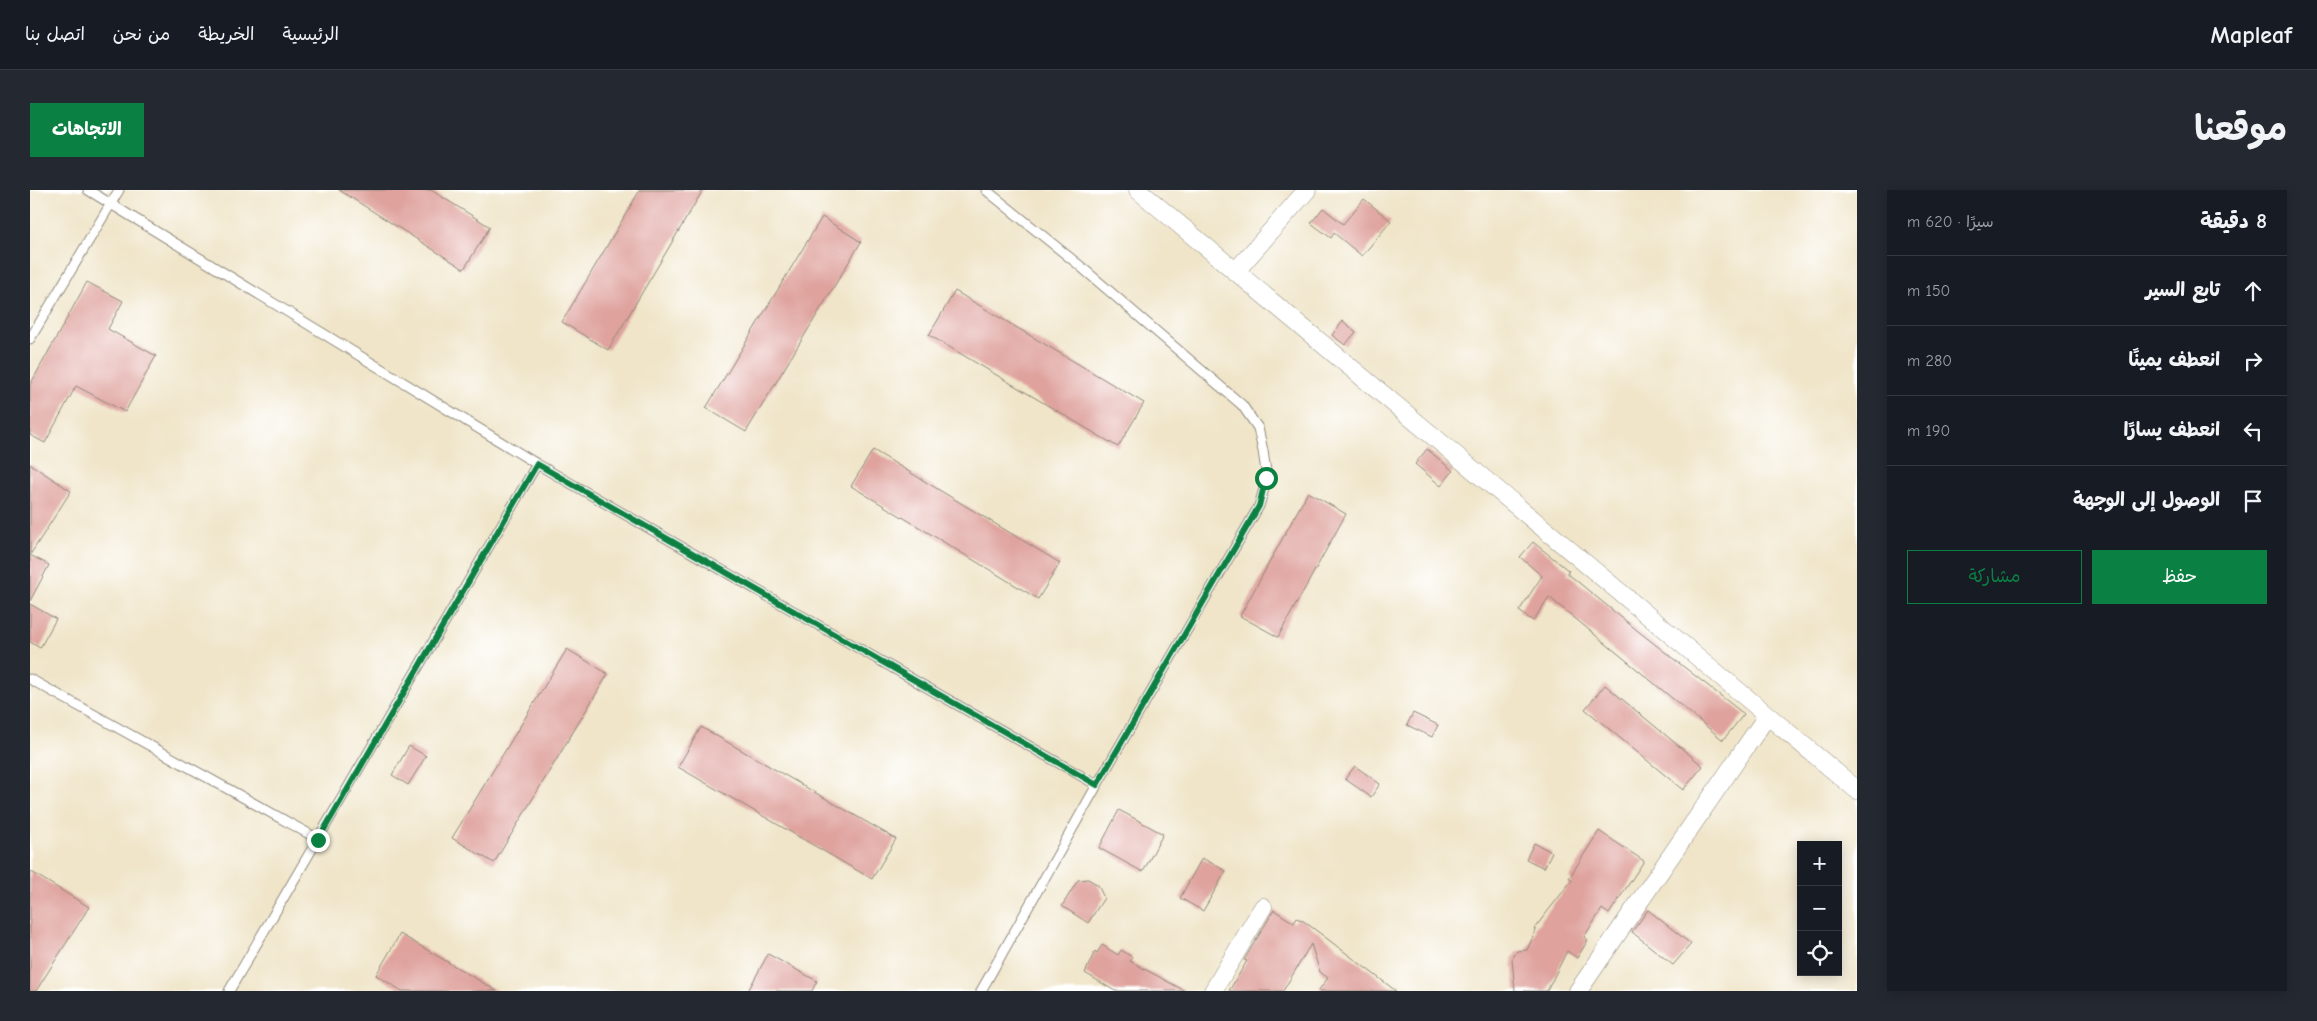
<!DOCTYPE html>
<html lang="ar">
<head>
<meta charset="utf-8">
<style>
	:root { --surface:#171b24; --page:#242831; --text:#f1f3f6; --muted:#9ea1a6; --line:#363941; --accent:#0b8043 }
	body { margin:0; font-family:"Comic Neue","Playpen Sans Arabic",sans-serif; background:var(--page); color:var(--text); direction:rtl }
	.controls { position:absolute; right:15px; bottom:15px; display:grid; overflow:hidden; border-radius:0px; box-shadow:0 2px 12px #0003 }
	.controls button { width:45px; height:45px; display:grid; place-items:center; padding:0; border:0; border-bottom:1px solid var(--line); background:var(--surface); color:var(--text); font:25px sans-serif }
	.stop { position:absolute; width:15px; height:15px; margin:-11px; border:4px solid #0b8043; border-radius:50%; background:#fff }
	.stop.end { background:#0b8043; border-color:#fff; box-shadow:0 1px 5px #0008 }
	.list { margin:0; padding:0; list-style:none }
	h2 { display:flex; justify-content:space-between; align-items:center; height:65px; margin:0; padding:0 20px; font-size:21px }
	h2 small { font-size:16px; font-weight:400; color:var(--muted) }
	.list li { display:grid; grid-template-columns:32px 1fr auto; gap:15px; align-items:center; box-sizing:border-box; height:70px; padding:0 20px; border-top:1px solid var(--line) }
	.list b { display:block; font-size:19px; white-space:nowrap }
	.list em { font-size:16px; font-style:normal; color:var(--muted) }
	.actions { display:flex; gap:10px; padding:15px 20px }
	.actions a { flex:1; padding:11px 0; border:1px solid var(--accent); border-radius:0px; text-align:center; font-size:18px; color:var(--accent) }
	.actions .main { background:var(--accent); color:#fff }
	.icon { flex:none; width:28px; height:28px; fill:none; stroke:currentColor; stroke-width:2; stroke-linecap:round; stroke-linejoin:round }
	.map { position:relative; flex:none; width:1827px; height:801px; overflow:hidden; direction:ltr; border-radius:0px }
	header { display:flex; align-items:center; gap:30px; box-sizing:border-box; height:70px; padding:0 25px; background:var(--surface); border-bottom:1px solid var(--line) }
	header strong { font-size:24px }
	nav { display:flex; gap:28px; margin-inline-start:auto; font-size:18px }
	.intro { display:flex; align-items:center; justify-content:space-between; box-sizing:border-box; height:120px; padding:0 30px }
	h1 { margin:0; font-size:35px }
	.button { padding:12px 22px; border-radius:0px; background:var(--accent); color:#fff; font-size:18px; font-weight:700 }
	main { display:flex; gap:30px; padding:0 30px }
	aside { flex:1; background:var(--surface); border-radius:0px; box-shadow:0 2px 12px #0003 }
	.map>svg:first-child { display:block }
</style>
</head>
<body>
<header>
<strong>Mapleaf</strong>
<nav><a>الرئيسية</a><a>الخريطة</a><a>من نحن</a><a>اتصل بنا</a></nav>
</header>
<div class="intro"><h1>موقعنا</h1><a class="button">الاتجاهات</a></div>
<main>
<aside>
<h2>8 دقيقة<small>سيرًا · 620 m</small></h2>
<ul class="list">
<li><svg class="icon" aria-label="ahead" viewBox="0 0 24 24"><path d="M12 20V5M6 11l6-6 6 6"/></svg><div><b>تابع السير</b></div><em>150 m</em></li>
<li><svg class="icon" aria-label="right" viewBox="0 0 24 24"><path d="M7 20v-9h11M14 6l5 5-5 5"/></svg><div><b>انعطف يمينًا</b></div><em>280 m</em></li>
<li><svg class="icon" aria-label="left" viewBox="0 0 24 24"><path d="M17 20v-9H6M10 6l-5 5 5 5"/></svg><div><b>انعطف يسارًا</b></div><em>190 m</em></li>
<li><svg class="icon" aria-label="arrive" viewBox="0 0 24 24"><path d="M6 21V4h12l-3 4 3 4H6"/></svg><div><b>الوصول إلى الوجهة</b></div></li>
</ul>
<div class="actions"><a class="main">حفظ</a><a>مشاركة</a></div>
</aside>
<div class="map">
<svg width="1827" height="801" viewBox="0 0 1827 801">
	<rect width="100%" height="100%" fill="#fff"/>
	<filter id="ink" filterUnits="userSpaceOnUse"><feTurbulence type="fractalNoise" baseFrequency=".02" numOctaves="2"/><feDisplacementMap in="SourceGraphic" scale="10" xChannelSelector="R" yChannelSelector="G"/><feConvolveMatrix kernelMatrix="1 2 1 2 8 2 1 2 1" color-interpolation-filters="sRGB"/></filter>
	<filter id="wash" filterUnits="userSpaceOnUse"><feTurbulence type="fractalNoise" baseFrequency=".0096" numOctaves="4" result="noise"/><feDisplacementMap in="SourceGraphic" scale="20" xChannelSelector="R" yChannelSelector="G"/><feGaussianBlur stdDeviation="1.12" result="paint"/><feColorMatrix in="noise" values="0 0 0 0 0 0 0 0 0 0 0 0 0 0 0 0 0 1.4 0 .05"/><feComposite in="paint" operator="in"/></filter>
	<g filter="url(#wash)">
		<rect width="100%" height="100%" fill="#f0e5c9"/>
		<g id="blocks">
			<path fill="#dfa29d" d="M309 0H401L460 37 434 79Z
				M610 0H673L578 160 532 132Z
				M1334 9 1361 31 1332 66 1304 43 1301 48 1281 33 1293 18 1313 34Z
				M792 27 831 52 716 242 676 218Z
				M57 92 93 111 78 139 126 166 95 222 46 196 15 253 0 245V195Z
				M925 101 1114 213 1088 257 899 145Z
				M1313 131 1326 142 1315 155 1302 145Z
				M1397 259 1423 281 1411 296 1385 274Z
				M843 260 1030 373 1008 409 821 296Z
				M0 274 41 301 0 365 19 375 0 411Z
				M1278 302 1316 324 1248 447 1210 426Z
				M1503 352 1539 381 1537 383 1608 441 1714 524 1693 550 1519 407 1503 431 1489 421 1512 386 1490 367Z
				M0 414 26 429 10 458 0 452Z
				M537 459 578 484 464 673 422 648Z
				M1575 495 1673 576 1653 600 1555 519Z
				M1383 523 1408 535 1402 547 1377 535Z
				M671 537 866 649 842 689 648 577Z
				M379 556 396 566 378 595 362 585Z
				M1325 576 1350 594 1341 607 1315 589Z
				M1089 620 1133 644 1113 682 1069 658Z
				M1569 641 1614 671 1579 724 1572 719 1554 747 1558 750 1547 768 1537 761 1517 801H1485L1482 769 1487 761 1497 760 1506 740 1504 739 1542 690 1539 688Z
				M1504 653 1522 662 1514 678 1496 669Z
				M1172 668 1196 681 1173 721 1150 708Z
				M0 681 59 717 6 801H0Z
				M1058 689 1068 695 1074 708 1058 733 1032 716 1048 690Z
				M1244 720 1264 733 1267 728 1275 732 1366 801H1288L1298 788 1290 782 1281 754 1253 801H1199L1217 771 1214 770Z
				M1618 720 1661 754 1643 775 1602 742Z
				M370 744 467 801H372L346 785Z
				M1072 755 1088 765 1091 760 1102 767 1100 771 1155 801H1085L1055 783 1065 761 1067 763Z
				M738 764 787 791 782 801H718Z"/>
		</g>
	</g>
	<g filter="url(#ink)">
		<use href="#blocks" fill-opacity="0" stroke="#8e887a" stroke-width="1"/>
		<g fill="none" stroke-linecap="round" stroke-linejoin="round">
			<defs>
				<path id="lane" d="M58 0 507 274 1067 595
					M0 149 89 0
					M0 489 288 649
					M199 801 507 274
					M951 801 1067 595 1229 316 1237 288 1233 261 1228 238 1212 215 1049 75 956 0"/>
				<path id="street" d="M1108 0 1827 600
					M1205 82 1277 0
					M1183 801 1233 717
					M1548 801 1737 526"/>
			</defs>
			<use href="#lane" stroke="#8e887a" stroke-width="11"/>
			<use href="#street" stroke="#8e887a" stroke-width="19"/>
			<use href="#lane" stroke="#fff" stroke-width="9"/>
			<use href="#street" stroke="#fff" stroke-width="18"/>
		</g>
	</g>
	<g fill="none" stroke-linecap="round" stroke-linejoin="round" filter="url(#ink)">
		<path stroke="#0b8043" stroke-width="6" d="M288 650 507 274 1067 595 1229 316 1236 288"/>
	</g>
</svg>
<div class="controls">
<button>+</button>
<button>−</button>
<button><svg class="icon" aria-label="locate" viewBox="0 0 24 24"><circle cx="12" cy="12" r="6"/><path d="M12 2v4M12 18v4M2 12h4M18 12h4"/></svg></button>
</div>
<div class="stop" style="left:1236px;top:288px"></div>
<div class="stop end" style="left:288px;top:650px"></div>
</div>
</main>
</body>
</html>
